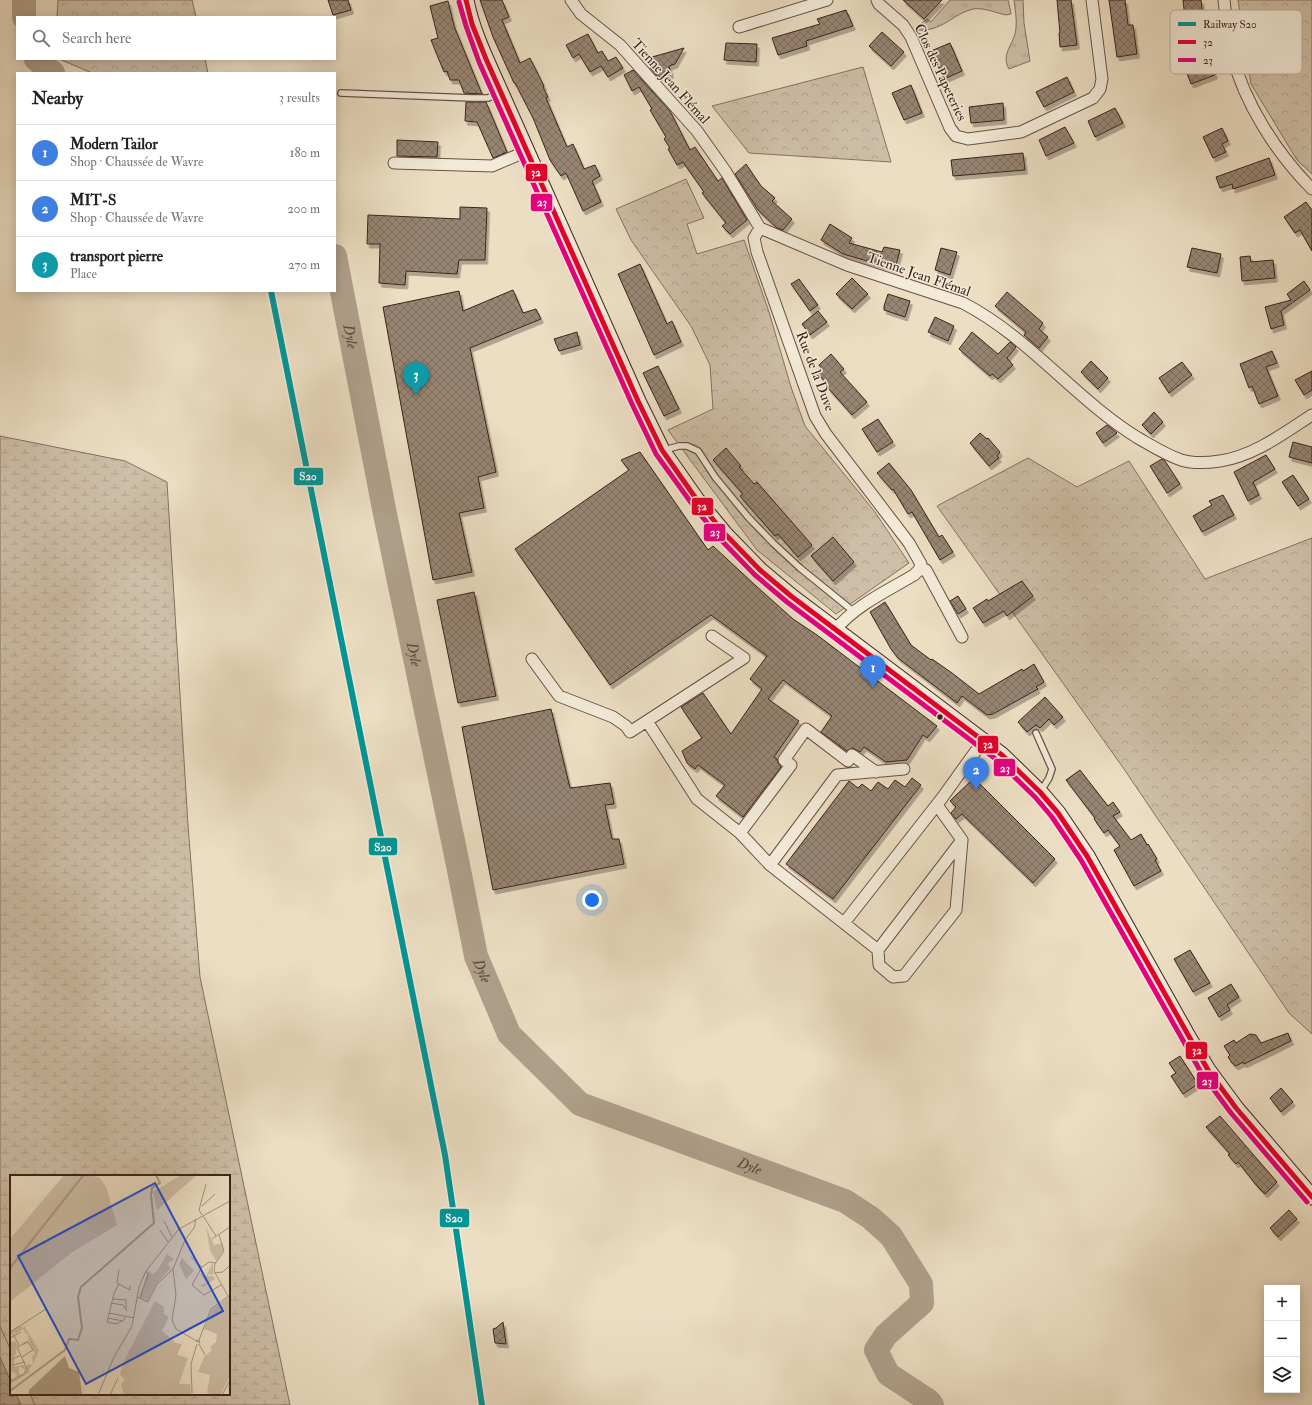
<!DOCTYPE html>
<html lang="en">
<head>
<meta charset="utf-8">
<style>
	:root { --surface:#fff; --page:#f2f2f2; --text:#202124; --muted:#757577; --line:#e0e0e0; --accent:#ea580c }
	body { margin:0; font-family:"IM FELL Double Pica",serif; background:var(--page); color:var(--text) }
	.controls { position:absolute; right:12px; bottom:12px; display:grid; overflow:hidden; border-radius:0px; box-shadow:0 2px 10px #0003 }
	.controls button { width:36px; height:36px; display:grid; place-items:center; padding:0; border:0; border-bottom:1px solid var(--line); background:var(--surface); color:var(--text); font:20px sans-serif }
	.you { position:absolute; left:592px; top:900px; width:14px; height:14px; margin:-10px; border:3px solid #fff; border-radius:50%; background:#1a73e8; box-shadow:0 0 0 6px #1a73e833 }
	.badge { display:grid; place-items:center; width:26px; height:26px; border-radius:50%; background:var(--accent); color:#fff; font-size:13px; font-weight:700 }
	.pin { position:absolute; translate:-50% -33px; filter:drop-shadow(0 1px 2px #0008) }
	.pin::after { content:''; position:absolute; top:21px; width:14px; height:12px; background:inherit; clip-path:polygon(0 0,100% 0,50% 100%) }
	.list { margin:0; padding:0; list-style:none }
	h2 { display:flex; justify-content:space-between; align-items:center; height:52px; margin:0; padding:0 16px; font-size:17px }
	h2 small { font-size:13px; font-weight:400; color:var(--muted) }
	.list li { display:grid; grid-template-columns:26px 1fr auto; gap:12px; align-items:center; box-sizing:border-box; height:56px; padding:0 16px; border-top:1px solid var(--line) }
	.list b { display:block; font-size:15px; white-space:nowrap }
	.list p { margin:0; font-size:13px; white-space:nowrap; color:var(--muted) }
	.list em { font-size:13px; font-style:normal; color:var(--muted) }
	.icon { flex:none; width:22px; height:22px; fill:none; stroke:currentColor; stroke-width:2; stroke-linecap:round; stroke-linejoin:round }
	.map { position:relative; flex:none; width:1312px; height:1405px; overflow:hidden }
	.search { position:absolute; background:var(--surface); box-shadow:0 2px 10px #0003; left:16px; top:16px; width:320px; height:44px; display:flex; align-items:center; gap:10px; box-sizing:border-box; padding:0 14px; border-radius:0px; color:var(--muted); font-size:15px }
	.panel { position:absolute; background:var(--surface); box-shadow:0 2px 10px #0003; left:16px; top:72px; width:320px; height:220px; border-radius:0px }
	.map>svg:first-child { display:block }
</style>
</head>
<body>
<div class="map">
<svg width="1312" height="1405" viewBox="0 0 1312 1405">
	<defs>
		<pattern id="grass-tufts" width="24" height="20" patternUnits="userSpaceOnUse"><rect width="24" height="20" fill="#cebea7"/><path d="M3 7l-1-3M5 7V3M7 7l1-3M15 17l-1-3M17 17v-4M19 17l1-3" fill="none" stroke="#b2a38f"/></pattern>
		<pattern id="forest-crowns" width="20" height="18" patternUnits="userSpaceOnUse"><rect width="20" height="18" fill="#cebea7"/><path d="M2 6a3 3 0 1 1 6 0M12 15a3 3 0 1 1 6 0" fill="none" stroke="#b2a38f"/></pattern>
		<pattern id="wetland-marsh" width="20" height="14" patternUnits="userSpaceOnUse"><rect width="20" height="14" fill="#cebea7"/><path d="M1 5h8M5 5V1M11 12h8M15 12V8" fill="none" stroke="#b2a38f"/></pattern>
		<pattern id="water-waves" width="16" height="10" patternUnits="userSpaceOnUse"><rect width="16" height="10" fill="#af9f8a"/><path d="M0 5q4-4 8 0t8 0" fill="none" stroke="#8f8170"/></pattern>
		<pattern id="building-cross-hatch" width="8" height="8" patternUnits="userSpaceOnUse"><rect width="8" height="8" fill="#978573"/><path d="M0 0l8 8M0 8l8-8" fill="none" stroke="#7c6d5e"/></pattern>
		<filter id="shadow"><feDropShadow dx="2.5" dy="4" stdDeviation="0" flood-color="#0004"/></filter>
	</defs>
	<rect width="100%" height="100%" fill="#ecdec3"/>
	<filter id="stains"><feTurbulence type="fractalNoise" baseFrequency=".005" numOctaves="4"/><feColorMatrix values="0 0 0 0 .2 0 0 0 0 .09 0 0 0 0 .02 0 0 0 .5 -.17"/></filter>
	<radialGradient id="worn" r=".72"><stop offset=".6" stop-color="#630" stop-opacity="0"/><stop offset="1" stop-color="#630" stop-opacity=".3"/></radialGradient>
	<path fill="url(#grass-tufts)" stroke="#847162" d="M950 0H1008L1011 13V14L1006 15C996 13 983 7 973 9 950 15 943 32 916 30L915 29 927 19 931 22Z
		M1014 0H1023L1024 23 1030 61 1009 69C1000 53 1015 44 1016 28 1017 19 1015 9 1014 0Z"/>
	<path fill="url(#forest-crowns)" stroke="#847162" d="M58 0H192L196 17H57Z
		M1238 0H1312V174L1297 160 1251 84Z
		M59 59H205L208 73H92Z
		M863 67 891 162 749 153 712 106Z
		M686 179 704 218 687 224 697 254 744 240 769 312 791 387 805 426 875 512 909 563 836 614 757 550 668 430 713 409 710 365 691 326 631 240 616 209Z
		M1028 458 1077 487 1129 461 1205 579 1312 538V1034L1289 1013 1124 769 937 506Z
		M0 1321 11 1346V1394H32L37 1405H0Z"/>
	<path fill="url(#wetland-marsh)" stroke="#847162" d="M0 436 125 461 167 482 188 825 200 977 290 1405H35L30 1394H229V1176H11V1351L0 1326Z"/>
	<path fill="url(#water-waves)" stroke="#806e5e" d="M0 1357 11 1382V1394H16L21 1405H0Z"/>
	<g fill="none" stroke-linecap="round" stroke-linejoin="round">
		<g stroke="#af9f8a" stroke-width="24">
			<path d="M24 0V17"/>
			<path d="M36 59 53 73"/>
			<path id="s1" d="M335 256 385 514 457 860 476 956 509 1034 580 1104 845 1201 871 1218 891 1236 921 1284 922 1303 886 1335 876 1350 888 1374 929 1401 932 1405"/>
		</g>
	</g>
	<path fill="url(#building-cross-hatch)" stroke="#3a241c" filter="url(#shadow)" d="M328 0H348L351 10 333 15Z
		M480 0H502L509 17 502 20 520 63 530 58 544 86 543 87 548 97 546 98 567 147 573 144 584 169 595 165 600 176 592 181 601 202 583 211 566 173 561 176 550 160 533 118 515 83H514L493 37Z
		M903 0H942L924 19Z
		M1057 0H1071L1077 45 1060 47 1059 33H1060Z
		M1109 0H1125L1128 25H1133L1137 54 1117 57Z
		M1183 0H1201L1204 26 1186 28Z
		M448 1 454 26 482 94 464 93 459 80H450L447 71 444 72 437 55 431 40 438 38 430 6Z
		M846 10 853 26 806 41 807 46 778 55 772 38 820 24 817 19Z
		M882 32 904 52 891 66 869 46Z
		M588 34 598 53 602 51 608 61 616 57 623 68 608 77 601 66 590 72 579 54 573 58 566 45Z
		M726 43 757 44 756 62 724 60Z
		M950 43 962 71 944 79 931 51Z
		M684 48 675 64 669 66 671 74 658 77 650 68 655 65 652 57Z
		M1209 57 1215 75 1191 84 1184 66Z
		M633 70 670 111 690 150 695 147 718 181 722 178 747 220 730 234 722 226 726 223 702 193 704 192 683 162 677 165 668 149 670 148 664 139 666 137 650 110 652 109 639 87 632 91 624 75Z
		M1067 77 1074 92 1044 107 1036 92Z
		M911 85 922 113 904 120 892 93Z
		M466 102H486L507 152 493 158 477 122 465 121Z
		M1003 103 1004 120 971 123 969 107Z
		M1115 108 1123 123 1095 137 1088 121Z
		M1065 127 1074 143 1046 156 1039 140Z
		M1222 128 1228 141 1222 144 1226 152 1213 158 1203 137Z
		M397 140 438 142 437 157 397 156Z
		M1023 153 1025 170 953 176 951 160Z
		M1269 158 1275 175 1233 189 1232 184 1220 188 1216 177Z
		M746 164 761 186 775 198 772 201 792 219 783 230 777 228 758 210 735 174Z
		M1306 202 1312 210V251L1300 230 1295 233 1284 217Z
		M460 207 487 208 485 260H459L457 274 406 271 405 285 379 283 380 244H367L368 215 460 219Z
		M830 224 852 238 849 243 882 252 884 247 900 250 895 269 843 254 821 240Z
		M941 248 957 252 950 275 935 270Z
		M1192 248 1221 254 1217 273 1187 267Z
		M1250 256 1251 262 1273 260 1275 278 1242 281 1240 257Z
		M640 264 667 324 672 321 681 342 654 355 618 274Z
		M852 278 868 294 852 309 836 294Z
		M799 279 818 305 810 311 791 284Z
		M1304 281 1310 290 1281 311 1284 325 1271 329 1265 307 1291 300 1287 294Z
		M513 290 523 313 536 309 541 319 470 348 496 472 478 477 484 508 459 513 472 572 433 580 383 307 459 291 463 311Z
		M1007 292 1043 323 1039 329 1048 337 1039 348 1024 335 1026 332 995 306Z
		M888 294 910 301 905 317 884 310V306Z
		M818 311 827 322 810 335 802 324Z
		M935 317 954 326 948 341 928 332Z
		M577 332 580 345 559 351 554 339Z
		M972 332 998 354 1010 342 1016 347 1007 358 1013 365 998 379 992 374 990 376 959 349Z
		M1272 351 1277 363 1266 367 1278 396 1259 404 1252 386 1249 388 1240 364Z
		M831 354 844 369 840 372 867 402 852 415 828 388 829 387 817 372 821 368 819 365Z
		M1091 361 1108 378 1098 389 1081 372Z
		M1182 362 1192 375 1169 393 1159 378Z
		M658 366 679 409 664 416 643 373Z
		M1312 371V390L1304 395 1295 380Z
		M1154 412 1163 422 1151 434 1142 425Z
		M878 419 893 442 877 452 862 429Z
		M1107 425 1117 433 1103 443 1096 433Z
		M980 433 987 439 988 438 1000 452 997 456 999 458 989 466 970 443Z
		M1293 442 1312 447V463L1289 457Z
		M726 448 741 466 739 467 754 484 757 482 812 545 798 557 778 534 775 536 740 496 743 494 713 460Z
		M640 452 708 550 713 546 755 585 793 619 817 635 937 726 927 738 923 735 907 760 886 762 864 747 860 752 853 748 847 751 821 732 832 716 783 680 768 699 799 721 774 757 777 759 778 763 781 767 743 817 716 796 725 785 698 765 695 769 687 763 682 751 702 738 681 707 703 693 731 734 762 689 750 679 767 656 711 615 610 685 515 549 629 470 621 460Z
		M1266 455 1275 469 1253 482 1259 495 1248 501 1234 472Z
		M1162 459 1165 461 1180 484 1167 493 1150 466Z
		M889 463 911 490 939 537 942 535 953 552 940 560 912 512 908 514 893 489 892 490 877 473Z
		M1293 475 1309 499 1298 506 1282 482Z
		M1223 495 1234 515 1202 532 1193 516 1212 505 1209 501Z
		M833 537 854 562 833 581 811 556Z
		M1022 581 1033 596 1007 616 1004 611 983 623 973 608 987 599 988 601Z
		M474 592 496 696 458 703 437 600Z
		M958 596 966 609 958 614 950 601Z
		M885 602 911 645 931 660 932 659 952 673 979 694 1022 669 1023 671 1034 664 1044 682 1036 687 1038 689 993 714 987 715 962 696 957 703 898 658 891 649 870 612Z
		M1045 697 1063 717 1054 725 1049 719 1040 728 1036 725 1027 732 1018 722Z
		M551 709 570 788 610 783 614 804 605 805 612 839H619L624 864 493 890 462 727Z
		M1080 770 1108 806 1113 802 1120 812 1113 816 1131 840 1141 834 1147 845 1148 844 1157 859 1155 860 1161 871 1134 886 1114 850 1120 846 1108 830 1104 833 1094 819 1095 818 1066 780Z
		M912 778 921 785 833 899 786 864 849 781 858 788 862 784 871 791 878 782 888 789 895 780 905 787Z
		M974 778 1055 859 1033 883 962 814 956 819 951 813 956 807 950 801Z
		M1190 950 1210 983 1193 992 1174 959Z
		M1231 984 1239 997 1227 1005 1230 1010 1219 1017 1208 998Z
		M1288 1033 1291 1041 1244 1064 1243 1062 1236 1066 1232 1063 1228 1057 1230 1055 1224 1046 1234 1040 1236 1043 1250 1034 1256 1035 1261 1043Z
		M1180 1056 1198 1084 1183 1094 1171 1076 1176 1073 1169 1063Z
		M1281 1088 1293 1102 1281 1112 1270 1098Z
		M1220 1116 1277 1182 1265 1194 1257 1186 1238 1162 1236 1164 1228 1155 1230 1154 1206 1127Z
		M1289 1210 1297 1219 1278 1237 1270 1228Z
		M503 1322 506 1344 495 1343 493 1329 496 1328Z"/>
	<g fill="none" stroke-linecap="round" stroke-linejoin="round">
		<defs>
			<path id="lane" d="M341 93 472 98H488L499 93
				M664 450 679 446H687L698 451 715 477 748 517 773 543 800 568 853 611
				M1036 733 1052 769 1049 778 1041 791"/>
			<path id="street" d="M571 0 581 14 620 45 697 131 726 172 760 228 847 265 963 303C1029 337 1075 399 1138 438 1152 446 1166 455 1181 460 1194 464 1207 463 1220 461 1254 456 1284 433 1312 415
				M877 0 879 4 903 25 911 37 950 128 956 136 968 139 1021 132 1093 98 1100 89 1102 79 1092 0
				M1224 0C1226 18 1228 37 1232 54 1244 103 1277 154 1312 189
				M739 27 827 0
				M394 163 492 166 527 151
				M760 228 754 238 757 252 815 416 826 434 909 543 921 564 919 570 914 575C887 591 856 605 835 630
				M919 570H926L962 637
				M532 659 559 696 613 717 626 726 630 732 744 658 712 636
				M647 721 697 799 740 833 770 865 878 950 962 840 937 805
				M740 833 791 765 784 760 806 729 848 761 852 755 876 772
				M770 865 837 775 904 769
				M844 923 942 798 983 741
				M878 950 879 965 893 977 904 976 956 910 962 840"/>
			<path id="secondary" d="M466 0C472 32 488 63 501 93L638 401 662 450 697 500 725 534 760 570 791 596 1002 755 1040 792 1058 813 1087 856 1186 1033 1208 1070 1236 1108 1312 1197"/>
		</defs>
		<use href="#lane" stroke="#665246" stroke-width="8"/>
		<use href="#street" stroke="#665246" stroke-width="13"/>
		<use href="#secondary" stroke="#3a241c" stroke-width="17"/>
		<use href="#lane" stroke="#f3ead8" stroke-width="5.5"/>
		<use href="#street" stroke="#f3ead8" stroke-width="11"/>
		<use href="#secondary" stroke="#f3ead8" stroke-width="15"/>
		<defs>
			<path id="bus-1" d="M466 0 472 24 486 59 638 401 662 450 697 500 725 534 760 570 791 596 1002 755 1040 792 1058 813 1087 856 1208 1070 1236 1108 1312 1197"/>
			<path id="bus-2" d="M459 2 466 26 479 62 632 404 656 454 692 504 720 539 755 575 787 602 997 760 1035 797 1052 817 1081 860 1202 1074 1231 1113 1307 1202"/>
		</defs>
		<use href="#bus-1" stroke="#f3ead8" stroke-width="8"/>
		<use href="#bus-2" stroke="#f3ead8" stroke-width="8"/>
		<use href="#bus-1" stroke="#e4002b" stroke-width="5"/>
		<use href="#bus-2" stroke="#e5007d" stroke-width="5"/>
		<defs>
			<path id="rail-1" d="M271 291 445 1155 482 1405"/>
		</defs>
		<use href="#rail-1" stroke="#f3ead8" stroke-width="9"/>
		<use href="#rail-1" stroke="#009696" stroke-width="6"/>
	</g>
	<circle fill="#3a241c" stroke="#f3ead8" stroke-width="1.5" cx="940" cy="717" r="3.5"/>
	<g text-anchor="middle" stroke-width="3" stroke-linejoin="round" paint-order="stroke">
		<g font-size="14" fill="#3a241c" stroke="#f3ead8">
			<text transform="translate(941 72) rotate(65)" y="5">Clos des Papeteries</text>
			<text transform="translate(671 81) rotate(48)" y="5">Tienne Jean Flémal</text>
			<text transform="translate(919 274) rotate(19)" y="5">Tienne Jean Flémal</text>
			<text transform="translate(816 371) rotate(69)" y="5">Rue de la Duve</text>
		</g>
		<g font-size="15" font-style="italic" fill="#5d493d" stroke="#f3ead8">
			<text dy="5" stroke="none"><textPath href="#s1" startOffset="82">Dyle</textPath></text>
			<text dy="5" stroke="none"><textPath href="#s1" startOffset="406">Dyle</textPath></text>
			<text dy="5" stroke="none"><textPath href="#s1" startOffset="730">Dyle</textPath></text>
			<text dy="5" stroke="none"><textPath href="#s1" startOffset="1079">Dyle</textPath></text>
		</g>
	</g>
	<g transform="translate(10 1175)">
		<rect width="220" height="220" fill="#ecdec3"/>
		<path d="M196 52 204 70 213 68V77L206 86 200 75ZM203 87V100L198 99V101H203L205 104 193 112 191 110 197 108 190 99 196 101ZM13 149 29 175 23 190 19 194 20 197 2 208 0 213V208L16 198 17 189 23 190 22 181 25 179 19 166 13 169 12 168 19 165 18 162 13 165 18 162V158L16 159 13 154 5 159 2 156 10 151 14 153ZM5 166 7 170 6 179 1 187 5 192 9 191V199H13L15 195 9 191 14 190 16 194 14 198 0 207V203L3 204 7 200 0 195V168Z" fill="#cebea7"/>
		<path d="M54 0H80L71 7 0 98V64ZM171 0H187L147 35 143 17ZM157 79 164 84 157 89 161 93 146 109 138 126 129 122 138 96 143 99 147 96ZM172 83 184 96 176 104 169 89ZM220 121V201L210 220H203L197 218 200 200 188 197 194 182 202 175 200 172 206 167 207 159 194 154 202 135ZM145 126 154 132V139L159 142 152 156 166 168 172 169 167 180 178 183 169 209H180L181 220H114L111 209 115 205 110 199 114 186Z" fill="#cebea7"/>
		<path d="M80 0 90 3 96 12 107 50 61 78 0 127V97L71 7Z" fill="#cebea7"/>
		<path d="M72 0H75L0 95V91ZM55 181 59 193 69 197 72 219 19 220V215Z" fill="#af9f8a"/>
		<path fill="none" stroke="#af9f8a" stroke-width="2" d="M0 216 55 175 59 164 68 165 72 153 68 122 71 112 144 48 141 20 142 13 150 8 146 0"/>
		<path fill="none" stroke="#a59480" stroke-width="1" d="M192 31 205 19M192 40 189 35 196 9M193 41 206 61M186 44 184 53 175 65 163 94 166 120 162 145 166 154 190 168 189 165 186 166M154 46 162 62M150 55 158 67M209 60 214 76 205 89 204 96 218 121M202 64 220 52M181 82 192 92M206 88 199 87 192 92 182 110 194 120 211 110M109 94 107 108 120 115V111M204 98 213 97 220 90M109 109 104 118 98 143 113 146 116 141M127 122 138 127 147 109 163 94M130 123 138 100 136 96M103 124 116 125V134M101 128 113 130 117 136M99 138 124 143M98 143 97 147 106 149 112 146M0 157 36 134M0 163 11 157M189 165 201 134 220 120M189 169 195 180M9 171 18 167 23 175 12 182M11 180 3 184V190L15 187M0 207 14 199 17 194 8 174V168L1 156M182 218 181 189 187 169M88 220 104 182 122 151 129 112 136 96 169 54 220 26M100 220 108 203M212 220 220 205"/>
		<path fill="#1d4ed8" fill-opacity="0.15" stroke="#1d4ed8" stroke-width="2" d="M145 8 213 136 76 209 8 81Z"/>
		<rect width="220" height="220" fill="none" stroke="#3a241c" stroke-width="2"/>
	</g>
	<rect x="1170" y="10" width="132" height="64" rx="6" fill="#f3ead8" stroke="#bcafa0" stroke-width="1"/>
	<rect x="1178" y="22" width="18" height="4" fill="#009696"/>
	<rect x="1178" y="40" width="18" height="4" fill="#e4002b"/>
	<rect x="1178" y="58" width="18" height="4" fill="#e5007d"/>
	<g font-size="11" fill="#3a241c">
		<text x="1203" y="28">Railway S20</text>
		<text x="1203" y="46">32</text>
		<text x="1203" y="64">23</text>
	</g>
	<g stroke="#f3ead8" stroke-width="1.5">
		<rect x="525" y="163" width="23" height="19" rx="4" fill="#e4002b"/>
		<rect x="530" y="193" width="23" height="19" rx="4" fill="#e5007d"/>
		<rect x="293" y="467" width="31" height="19" rx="4" fill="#009696"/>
		<rect x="691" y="497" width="23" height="19" rx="4" fill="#e4002b"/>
		<rect x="703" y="523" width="23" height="19" rx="4" fill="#e5007d"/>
		<rect x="977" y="735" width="22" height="19" rx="4" fill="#e4002b"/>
		<rect x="993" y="758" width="23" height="19" rx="4" fill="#e5007d"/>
		<rect x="368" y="837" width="30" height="19" rx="4" fill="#009696"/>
		<rect x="1185" y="1041" width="23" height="19" rx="4" fill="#e4002b"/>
		<rect x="1196" y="1071" width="23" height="19" rx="4" fill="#e5007d"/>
		<rect x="439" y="1208" width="31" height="20" rx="4" fill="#009696"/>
	</g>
	<g font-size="11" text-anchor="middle" font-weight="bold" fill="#fff">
		<text x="536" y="176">32</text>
		<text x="542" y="206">23</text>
		<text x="308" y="480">S20</text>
		<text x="702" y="510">32</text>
		<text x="715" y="536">23</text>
		<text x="988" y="748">32</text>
		<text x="1005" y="772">23</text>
		<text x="383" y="851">S20</text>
		<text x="1197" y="1054">32</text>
		<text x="1207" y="1085">23</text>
		<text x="454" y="1222">S20</text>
	</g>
	<rect width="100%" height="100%" filter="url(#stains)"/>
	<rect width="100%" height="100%" fill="url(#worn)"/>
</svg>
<div class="controls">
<button>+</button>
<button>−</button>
<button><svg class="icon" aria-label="layers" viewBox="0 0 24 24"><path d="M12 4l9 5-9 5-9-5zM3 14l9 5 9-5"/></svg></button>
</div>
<div class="you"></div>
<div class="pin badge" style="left:873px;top:688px;background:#3f7fe0">1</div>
<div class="pin badge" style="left:976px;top:790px;background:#3f7fe0">2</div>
<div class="pin badge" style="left:416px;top:395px;background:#0f9aa8">3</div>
<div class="search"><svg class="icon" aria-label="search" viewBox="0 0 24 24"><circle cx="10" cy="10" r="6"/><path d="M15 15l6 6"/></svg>Search here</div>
<section class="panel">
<h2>Nearby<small>3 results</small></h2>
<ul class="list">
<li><span class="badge" style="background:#3f7fe0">1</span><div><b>Modern Tailor</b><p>Shop · Chaussée de Wavre</p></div><em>180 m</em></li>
<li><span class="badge" style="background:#3f7fe0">2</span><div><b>MIT-S</b><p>Shop · Chaussée de Wavre</p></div><em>200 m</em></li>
<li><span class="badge" style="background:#0f9aa8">3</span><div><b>transport pierre</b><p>Place</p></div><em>270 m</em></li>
</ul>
</section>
</div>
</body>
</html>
